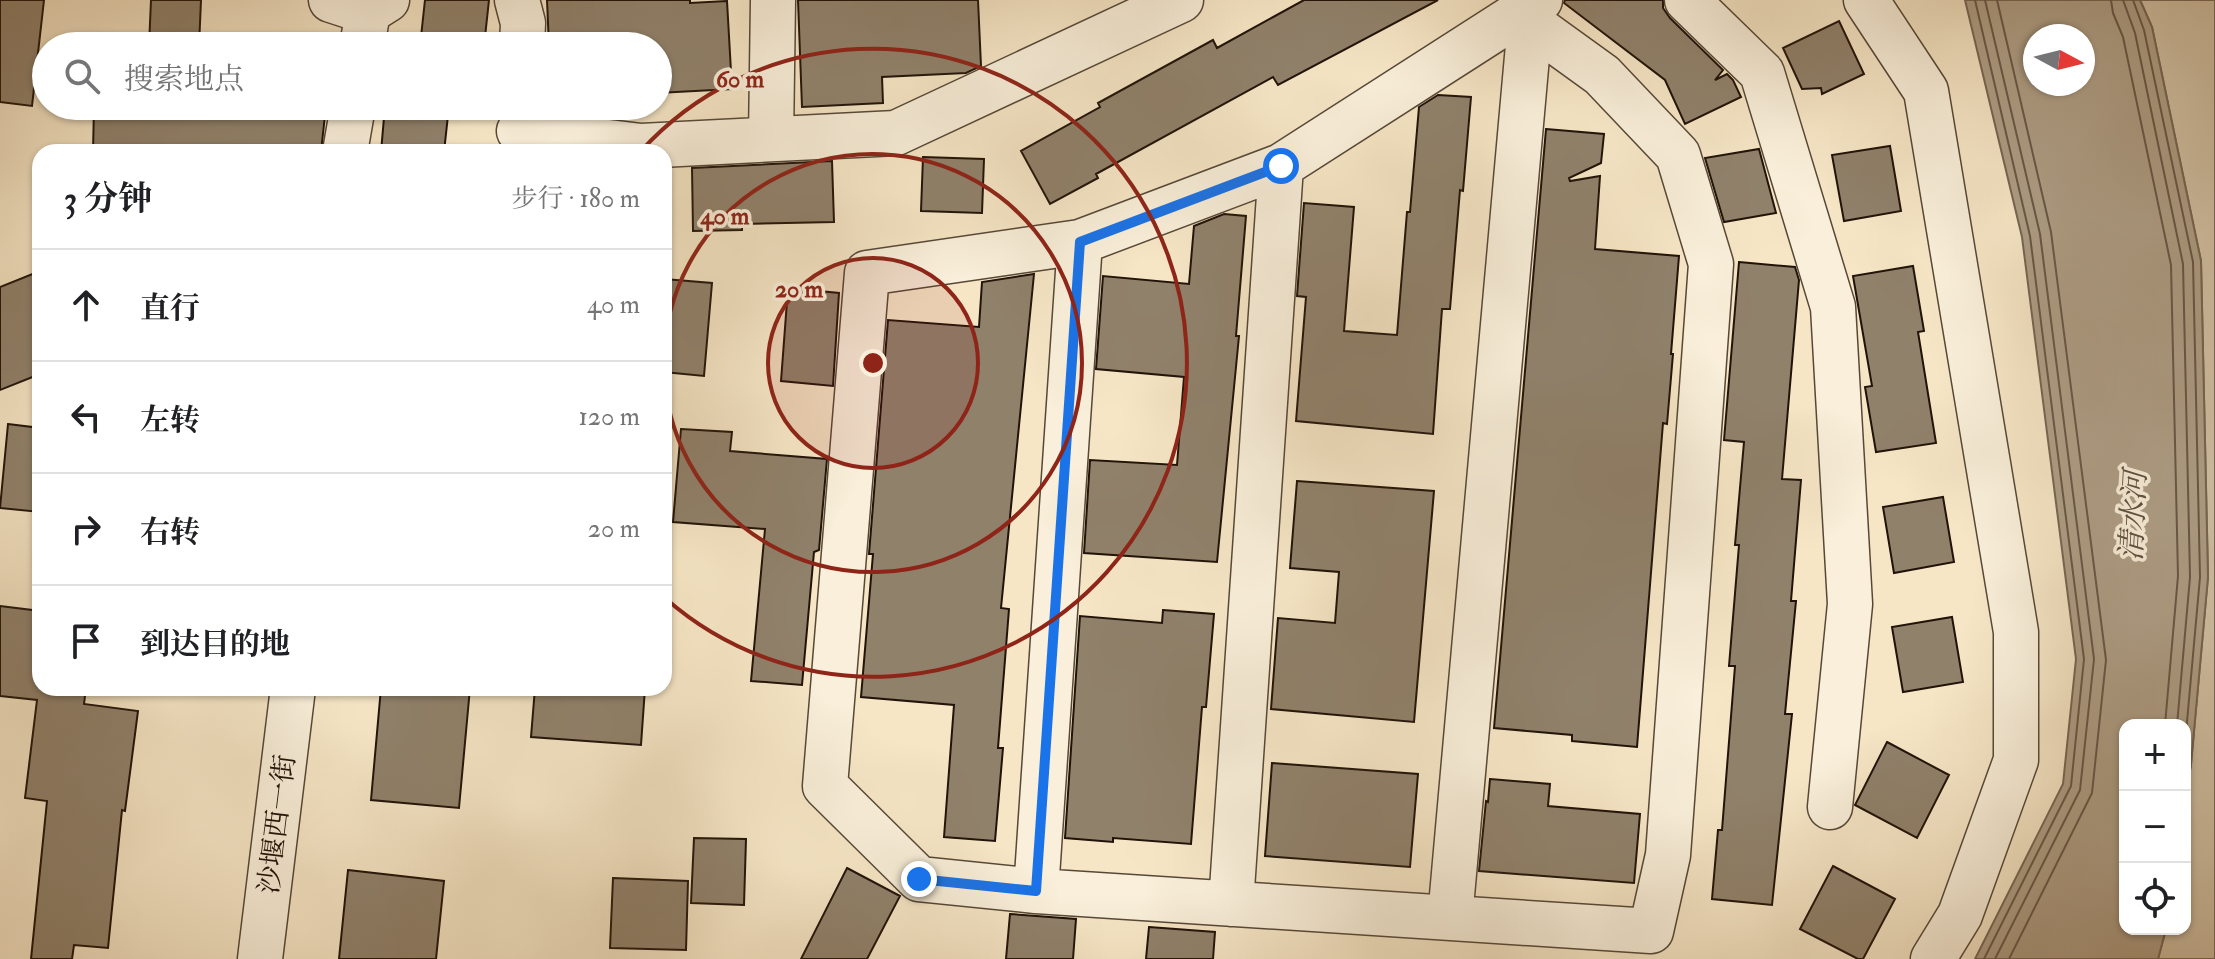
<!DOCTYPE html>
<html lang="zh">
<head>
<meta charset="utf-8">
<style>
	:root { --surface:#fff; --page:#f2f2f2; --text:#202124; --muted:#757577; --line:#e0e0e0 }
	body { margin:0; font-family:"IM FELL Double Pica","Noto Serif SC",serif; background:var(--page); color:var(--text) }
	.controls { position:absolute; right:24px; bottom:24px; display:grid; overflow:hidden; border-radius:16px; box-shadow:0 2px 6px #0004 }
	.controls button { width:72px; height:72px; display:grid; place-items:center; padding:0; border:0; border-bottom:2px solid var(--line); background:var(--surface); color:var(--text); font:40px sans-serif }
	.compass { position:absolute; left:2023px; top:24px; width:72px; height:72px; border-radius:50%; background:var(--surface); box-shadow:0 2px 6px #0004; rotate:97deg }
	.stop { position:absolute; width:24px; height:24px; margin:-18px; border:6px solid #1a73e8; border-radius:50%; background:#fff }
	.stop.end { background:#1a73e8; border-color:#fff; box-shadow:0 2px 8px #0008 }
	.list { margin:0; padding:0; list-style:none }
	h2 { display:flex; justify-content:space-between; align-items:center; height:104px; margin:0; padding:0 32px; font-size:34px }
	h2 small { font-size:26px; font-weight:400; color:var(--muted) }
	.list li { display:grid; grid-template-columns:52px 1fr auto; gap:24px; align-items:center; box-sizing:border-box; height:112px; padding:0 32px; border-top:2px solid var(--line) }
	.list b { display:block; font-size:30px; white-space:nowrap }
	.list em { font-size:26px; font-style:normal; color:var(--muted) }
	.icon { flex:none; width:44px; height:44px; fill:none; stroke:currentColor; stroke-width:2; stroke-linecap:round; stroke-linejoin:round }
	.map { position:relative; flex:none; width:2215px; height:959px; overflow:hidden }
	.search { position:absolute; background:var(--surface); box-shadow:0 2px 6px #0004; left:32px; top:32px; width:640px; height:88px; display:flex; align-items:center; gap:20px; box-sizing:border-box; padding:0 28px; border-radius:44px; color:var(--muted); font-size:30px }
	.panel { position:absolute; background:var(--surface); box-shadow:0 2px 6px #0004; left:32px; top:144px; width:640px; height:552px; border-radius:24px }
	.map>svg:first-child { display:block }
</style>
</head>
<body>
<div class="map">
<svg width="2215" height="959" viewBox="0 0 2215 959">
	<rect width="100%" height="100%" fill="#f6e6c6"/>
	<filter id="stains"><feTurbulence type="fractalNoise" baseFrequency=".0025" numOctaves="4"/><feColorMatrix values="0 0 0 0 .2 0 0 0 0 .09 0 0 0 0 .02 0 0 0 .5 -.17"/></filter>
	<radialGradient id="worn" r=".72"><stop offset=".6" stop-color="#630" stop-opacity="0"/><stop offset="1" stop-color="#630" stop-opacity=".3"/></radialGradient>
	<path fill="#d2c2a6" stroke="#7a6a58" stroke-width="2" d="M2140 0H2215V959H2158L2166 929H2185V804L2191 764 2208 577 2201 261 2152 27Z"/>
	<path fill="#ae9e86" stroke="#766654" stroke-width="2" fill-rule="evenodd" d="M1965 0H2140L2152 27 2201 261 2208 577 2191 764 2185 804V725H2125V929H2166L2158 959H1975L2063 784 2076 659 2022 237ZM2035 36H2083V84H2035Z"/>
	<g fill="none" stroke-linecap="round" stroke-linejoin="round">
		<path stroke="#685848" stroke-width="2" d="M1975 0 2030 236 2084 659 2071 786 1984 959
			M1985 0 2040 234 2094 659 2080 790 1995 959
			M1997 0 2051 232 2106 660 2092 793 2009 959
			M2111 0 2113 13 2123 37 2171 265 2178 576 2165 725
			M2123 0 2135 33 2183 264 2190 577 2177 725
			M2133 0 2144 30 2193 262 2200 577 2185 744"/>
	</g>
	<path fill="#90816b" stroke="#211309" stroke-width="2" d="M0 0H44L32 106 0 102Z
		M151 0H201L199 46H149Z
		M425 0H489L484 46H420Z
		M547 0H690V3L727 1 732 89 658 93V46H549Z
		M798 0H978L981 66 966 73 882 77 883 103 802 107Z
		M1304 0H1438L1278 85 1273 77 1096 174 1098 178 1050 204 1021 151 1100 107 1098 103 1213 40 1217 48Z
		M1565 0H1663V8L1670 18 1723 70 1715 80 1727 74 1733 80 1741 97 1685 124 1665 80 1564 3Z
		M1839 21 1864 74 1822 94 1821 88 1802 89 1783 48Z
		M1438 95 1471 97 1463 191 1460 190 1450 309H1442L1433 434 1296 421 1306 297 1297 296 1304 203 1354 207 1344 331 1397 335 1407 212H1410L1419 107Z
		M94 106H326L321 152H93Z
		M385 106H449L444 152H381Z
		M1546 129 1604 134 1601 163 1569 178 1570 181 1600 176 1595 249 1679 256 1671 354H1673L1667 424 1663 423 1637 747 1572 741V735L1494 728Z
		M1890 146 1901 211 1844 221 1832 155Z
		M1759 149 1776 213 1724 222 1705 158Z
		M923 157 984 159 982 213 921 211Z
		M832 161 834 222 742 224V230L693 231 692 168Z
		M1224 214 1246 216 1236 336H1239L1217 562 1084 553 1090 460 1177 465 1184 377 1096 369 1103 276 1189 284 1194 226Z
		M1739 262 1795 267 1799 280 1782 479 1801 480 1791 601H1796L1785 714H1792L1772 905 1712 899 1718 830H1722L1735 666H1729L1739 545H1735L1744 442 1724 440Z
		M1913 266 1924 331 1918 332 1936 443 1876 452 1865 387 1872 386 1853 276Z
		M40 271V374L0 390V287Z
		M1034 274 1001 608 1009 609 998 748H1003L995 841 944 837 954 705 861 697 873 554H869L888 320 979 327 982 282Z
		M664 279 712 283 704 376 664 372Z
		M788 288 839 293 833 386 781 381Z
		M8 424 40 428V512L0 508Z
		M681 429 732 432 730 451 827 459 819 550 814 552 802 685 751 681 765 529 673 522Z
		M1297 481 1434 491 1414 722 1271 709 1278 618 1335 623 1339 572 1290 568Z
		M1943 497 1954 562 1894 573 1883 507Z
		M0 606 40 611V688H86L84 704 138 711 125 811 122 810 108 948 74 945 72 959H31L47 801 25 798 37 700 0 696Z
		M1163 610 1214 614 1206 707H1202L1191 844 1113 838V842L1065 838 1080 616 1162 623Z
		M1952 617 1963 682 1903 692 1892 627Z
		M381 688H470L459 808 371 800Z
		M535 688H645L641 745 531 737Z
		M1887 742 1949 775 1917 838 1855 805Z
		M1272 763 1418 774 1410 867 1265 856Z
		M1490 779 1550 784 1548 806 1640 814 1634 883 1479 871 1486 801 1488 802Z
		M694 838 746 839 744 905 691 903Z
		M1833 866 1895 899 1863 959H1858L1800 929Z
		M847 868 900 896 867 959H801Z
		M348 870 444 881 436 959H339Z
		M613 878 688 881 686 950 610 948Z
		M1010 914 1076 919 1073 959H1006Z
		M1149 927 1215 932 1213 959H1146Z"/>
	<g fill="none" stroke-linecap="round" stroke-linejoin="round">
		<defs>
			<path id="minor" d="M331 0 368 12
				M517 0 523 23 522 46
				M1687 0 1762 73 1833 307 1850 604 1830 807
				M1866 0 1926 91 2016 632V760L1960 915 1933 959
				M1530 23 1602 75 1678 155 1711 264 1668 855 1651 931 1036 891 919 879 825 786 867 273 1080 242 1281 166 1540 0
				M362 46 368 12 387 0
				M519 131 641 146 896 133 1181 0
				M771 139 773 0
				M345 152 353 106
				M1036 891 1080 242
				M1231 904 1281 166
				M1450 918 1530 23
				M260 959 293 688"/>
		</defs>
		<use href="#minor" stroke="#564838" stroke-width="47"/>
		<use href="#minor" stroke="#f9efda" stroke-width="44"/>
	</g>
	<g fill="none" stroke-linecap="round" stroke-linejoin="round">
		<path stroke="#1a73e8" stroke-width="10" d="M919 879 1036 891 1080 242 1281 166"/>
	</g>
	<circle cx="873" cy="363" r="105" fill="#8f2418" fill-opacity=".12"/>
	<g fill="none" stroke="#8f2418" stroke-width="4">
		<circle cx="873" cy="363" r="105"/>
		<path d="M664 361A209 209 0 1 1 664 365"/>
		<path d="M641 151A314 314 0 1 1 665 598"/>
	</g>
	<g text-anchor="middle" stroke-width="7" stroke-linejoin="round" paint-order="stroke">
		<g font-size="28" fill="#211309" stroke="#f9efda">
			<text transform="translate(276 824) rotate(-83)" y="10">沙堰西一街</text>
		</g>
		<g font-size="30" font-style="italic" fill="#605241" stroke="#f9efda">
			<text transform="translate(2133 516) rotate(-87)" y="10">清水河</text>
		</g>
	</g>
	<circle cx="873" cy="363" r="12" fill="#8f2418" stroke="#f9efda" stroke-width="4"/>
	<g font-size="24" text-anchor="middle" font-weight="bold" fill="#8f2418" stroke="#f9efda" stroke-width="7" stroke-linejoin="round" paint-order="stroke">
		<text x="740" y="87">60 m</text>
		<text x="725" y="224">40 m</text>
		<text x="799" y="297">20 m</text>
	</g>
	<rect width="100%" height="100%" filter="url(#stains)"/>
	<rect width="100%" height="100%" fill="url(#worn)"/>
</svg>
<div class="controls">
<button>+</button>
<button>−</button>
<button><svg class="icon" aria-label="locate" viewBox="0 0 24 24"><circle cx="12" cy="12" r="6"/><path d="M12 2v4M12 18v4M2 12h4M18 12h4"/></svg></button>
</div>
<svg class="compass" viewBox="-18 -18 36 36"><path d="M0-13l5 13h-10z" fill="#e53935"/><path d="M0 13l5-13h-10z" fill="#757577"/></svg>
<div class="stop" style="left:1281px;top:166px"></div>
<div class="stop end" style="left:919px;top:879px"></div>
<div class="search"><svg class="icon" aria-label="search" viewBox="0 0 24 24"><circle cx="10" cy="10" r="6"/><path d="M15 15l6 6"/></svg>搜索地点</div>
<section class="panel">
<h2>3 分钟<small>步行 · 180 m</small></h2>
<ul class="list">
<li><svg class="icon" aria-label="ahead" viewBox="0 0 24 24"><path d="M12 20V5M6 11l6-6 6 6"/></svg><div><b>直行</b></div><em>40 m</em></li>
<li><svg class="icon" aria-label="left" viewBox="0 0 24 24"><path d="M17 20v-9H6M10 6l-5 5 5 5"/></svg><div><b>左转</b></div><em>120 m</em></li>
<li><svg class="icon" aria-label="right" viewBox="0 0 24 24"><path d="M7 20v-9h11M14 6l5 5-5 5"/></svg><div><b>右转</b></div><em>20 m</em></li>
<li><svg class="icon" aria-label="arrive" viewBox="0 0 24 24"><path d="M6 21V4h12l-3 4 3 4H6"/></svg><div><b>到达目的地</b></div></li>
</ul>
</section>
</div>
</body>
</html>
